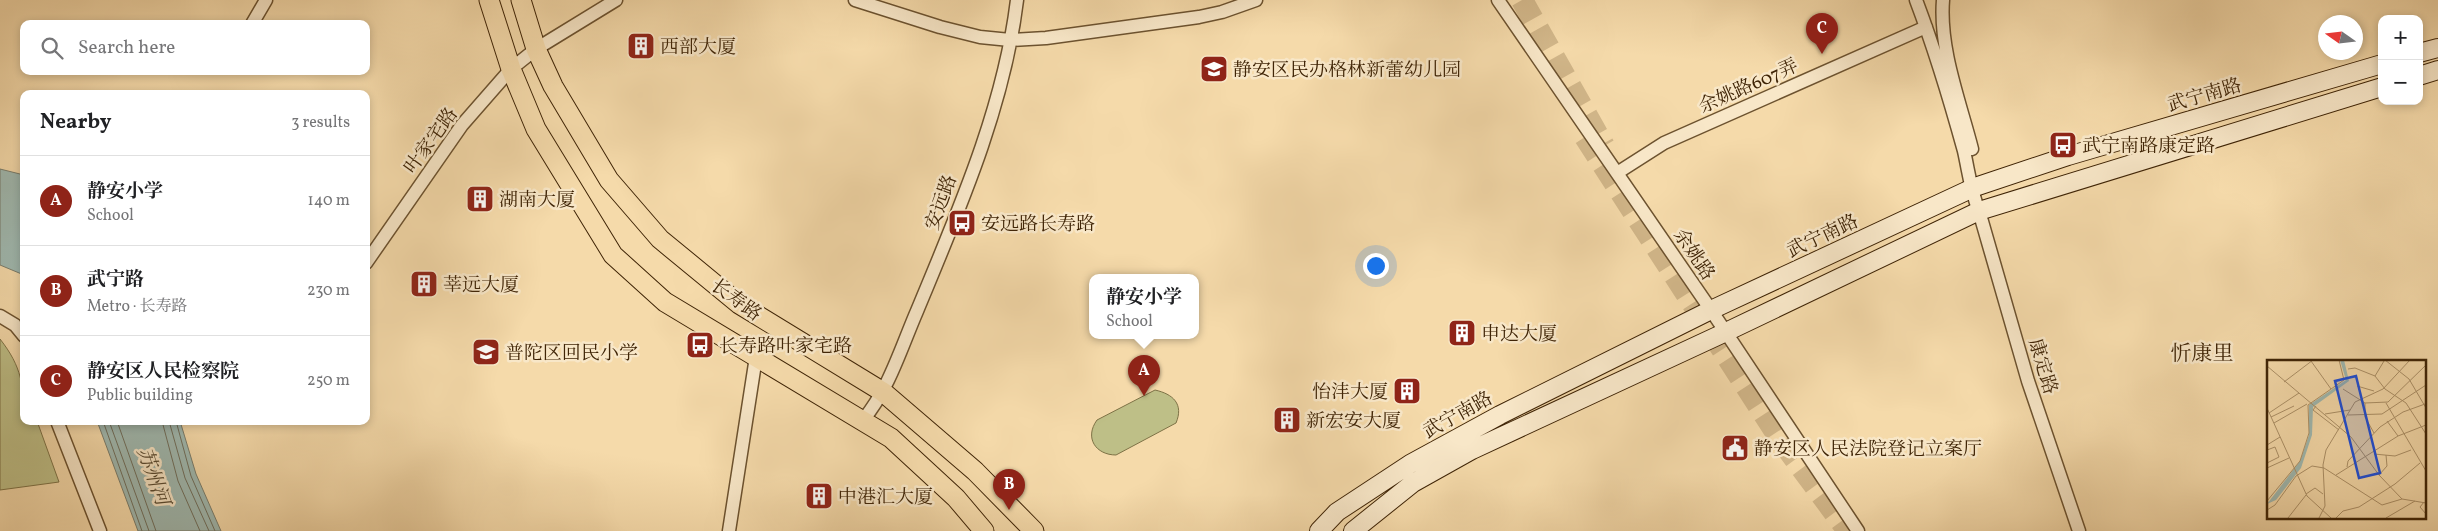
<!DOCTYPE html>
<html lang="en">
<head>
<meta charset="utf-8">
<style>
	:root { --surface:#fff; --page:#f6f6f6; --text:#202124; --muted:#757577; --line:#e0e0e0; --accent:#8f2418 }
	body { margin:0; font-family:Vollkorn,"Noto Serif SC",serif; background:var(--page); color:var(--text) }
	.controls { position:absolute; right:15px; top:15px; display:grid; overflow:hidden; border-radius:10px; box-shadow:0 2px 8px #0003 }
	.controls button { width:45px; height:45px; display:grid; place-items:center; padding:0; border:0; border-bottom:1px solid var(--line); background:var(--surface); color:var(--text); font:25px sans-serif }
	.compass { position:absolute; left:2318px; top:15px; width:45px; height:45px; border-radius:50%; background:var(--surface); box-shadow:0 2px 8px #0003; rotate:284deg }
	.you { position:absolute; left:1375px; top:265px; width:18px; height:18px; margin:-12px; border:4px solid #fff; border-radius:50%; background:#1a73e8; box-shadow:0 0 0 8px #1a73e833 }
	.badge { display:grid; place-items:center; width:32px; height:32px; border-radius:50%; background:var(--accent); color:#fff; font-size:16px; font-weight:700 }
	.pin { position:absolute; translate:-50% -41px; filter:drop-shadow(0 1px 2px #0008) }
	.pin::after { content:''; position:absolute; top:26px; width:18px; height:15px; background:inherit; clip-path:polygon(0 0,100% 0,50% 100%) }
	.popup { position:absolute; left:1089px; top:274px; width:110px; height:65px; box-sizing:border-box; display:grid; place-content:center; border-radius:10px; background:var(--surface); filter:drop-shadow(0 1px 4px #0005); font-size:16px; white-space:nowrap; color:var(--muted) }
	.popup b { font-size:19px; color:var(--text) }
	.popup::after { content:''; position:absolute; left:50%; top:100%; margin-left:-10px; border:10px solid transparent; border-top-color:var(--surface) }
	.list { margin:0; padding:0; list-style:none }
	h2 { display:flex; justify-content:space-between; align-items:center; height:65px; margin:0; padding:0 20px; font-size:21px }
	h2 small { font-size:16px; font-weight:400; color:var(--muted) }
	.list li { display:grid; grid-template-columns:32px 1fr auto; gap:15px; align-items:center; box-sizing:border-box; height:90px; padding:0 20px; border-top:1px solid var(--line) }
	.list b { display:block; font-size:19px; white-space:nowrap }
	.list p { margin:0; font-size:16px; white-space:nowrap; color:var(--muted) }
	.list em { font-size:16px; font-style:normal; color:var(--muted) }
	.icon { flex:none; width:28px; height:28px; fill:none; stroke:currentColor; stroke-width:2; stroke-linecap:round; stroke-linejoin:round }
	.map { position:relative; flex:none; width:2438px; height:531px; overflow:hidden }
	.search { position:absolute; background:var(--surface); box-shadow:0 2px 8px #0003; left:20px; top:20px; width:350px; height:55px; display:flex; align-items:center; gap:12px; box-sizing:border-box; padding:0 18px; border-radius:10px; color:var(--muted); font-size:19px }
	.panel { position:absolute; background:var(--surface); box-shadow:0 2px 8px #0003; left:20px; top:90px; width:350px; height:335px; border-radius:10px }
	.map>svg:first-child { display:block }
</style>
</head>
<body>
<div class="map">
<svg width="2438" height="531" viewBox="0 0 2438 531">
	<rect width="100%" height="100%" fill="#f5daaa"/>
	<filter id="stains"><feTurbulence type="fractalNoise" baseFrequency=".004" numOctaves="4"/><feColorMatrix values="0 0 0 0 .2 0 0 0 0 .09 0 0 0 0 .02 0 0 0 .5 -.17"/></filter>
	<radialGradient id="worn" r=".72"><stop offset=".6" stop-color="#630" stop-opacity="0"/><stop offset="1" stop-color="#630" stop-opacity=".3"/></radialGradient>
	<path fill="#bebf87" stroke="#7e7246" d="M0 339C22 367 24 386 24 421H37L59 482 0 490Z
		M1155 390C1173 394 1184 404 1176 423L1116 455C1096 455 1084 438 1097 420Z"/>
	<path fill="#9fb9b1" stroke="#797d6d" d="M0 169 24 175V275L0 265Z
		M97 421H180L196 474 221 531H138Z"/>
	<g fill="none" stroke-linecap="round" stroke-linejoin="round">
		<path stroke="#6f6e5c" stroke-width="1" d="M103 421 142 531
			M109 421 149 531
			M117 421 156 531
			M162 421 178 481 200 531
			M169 421 185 478 209 531
			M176 421 191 476 215 531"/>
		<path stroke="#d1b689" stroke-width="22" stroke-dasharray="22 11" stroke-linecap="butt" d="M1522 0 1604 146
			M1585 137 1780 439 1848 531"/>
		<defs>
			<path id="street" d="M855 0 940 27 980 37 1010 40 1046 38 1199 17 1222 12 1256 0
				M1498 0 1711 310 1858 531
				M1916 0C1935 50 1950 100 1964 151 1969 173 1970 189 1979 211L2028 381 2079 531
				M1943 0C1939 49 1960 102 1972 149
				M252 24 266 0
				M1617 173 1664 143 1926 27
				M366 263 462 125 511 69 536 49 616 0
				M0 316 15 325 24 336
				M863 420C889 389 901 348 917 311 958 212 1004 108 1017 0
				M57 421 100 531
				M729 531 756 357"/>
			<path id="secondary" d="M2419 53 2438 48
				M2419 76 2438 70
				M1319 531 1337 512 1410 464 1500 415 1711 310 1975 187 2068 156 2382 64
				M1353 531 1413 483 1472 450 1726 332 1979 211 2382 87"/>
			<path id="primary" d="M489 0 511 69 536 129 613 255 665 302 891 438 956 498 984 531
				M521 0 536 49 553 86 609 180 660 239 739 304 883 392 975 471 1034 531"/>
		</defs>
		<use href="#street" stroke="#6c522f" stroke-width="15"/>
		<use href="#secondary" stroke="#3f2406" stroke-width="20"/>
		<use href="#primary" stroke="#3f2406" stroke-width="21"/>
		<use href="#street" stroke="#f8e7c8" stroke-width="12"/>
		<use href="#secondary" stroke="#f8e7c8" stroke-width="18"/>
		<use href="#primary" stroke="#f5daaa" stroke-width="19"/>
	</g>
	<defs>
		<symbol id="building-square" viewBox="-11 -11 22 22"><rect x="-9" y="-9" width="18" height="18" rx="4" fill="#8f2418" stroke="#f8e7c8"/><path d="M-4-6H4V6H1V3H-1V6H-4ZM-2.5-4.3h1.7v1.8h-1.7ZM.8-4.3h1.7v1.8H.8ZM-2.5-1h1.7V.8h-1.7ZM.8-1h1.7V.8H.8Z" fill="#fff"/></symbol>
		<symbol id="school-square" viewBox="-11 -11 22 22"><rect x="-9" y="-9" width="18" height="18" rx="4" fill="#8f2418" stroke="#f8e7c8"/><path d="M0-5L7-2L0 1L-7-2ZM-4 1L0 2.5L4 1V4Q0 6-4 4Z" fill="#fff"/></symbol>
		<symbol id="bus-square" viewBox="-11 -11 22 22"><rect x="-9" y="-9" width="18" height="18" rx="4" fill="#8f2418" stroke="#f8e7c8"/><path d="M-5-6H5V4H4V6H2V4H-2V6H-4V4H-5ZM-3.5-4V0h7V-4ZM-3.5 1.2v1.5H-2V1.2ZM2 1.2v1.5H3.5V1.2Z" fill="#fff"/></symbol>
		<symbol id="civic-square" viewBox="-11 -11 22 22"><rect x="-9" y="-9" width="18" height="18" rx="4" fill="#8f2418" stroke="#f8e7c8"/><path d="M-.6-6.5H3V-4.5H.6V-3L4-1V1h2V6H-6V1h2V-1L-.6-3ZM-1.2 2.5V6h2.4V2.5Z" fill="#fff"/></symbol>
	</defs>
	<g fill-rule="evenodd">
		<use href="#building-square" x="625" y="30" width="32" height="32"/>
		<use href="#school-square" x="1198" y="53" width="32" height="32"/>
		<use href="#bus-square" x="2047" y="129" width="32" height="32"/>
		<use href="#building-square" x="464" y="183" width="32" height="32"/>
		<use href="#bus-square" x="946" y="207" width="32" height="32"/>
		<use href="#building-square" x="408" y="268" width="32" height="32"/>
		<use href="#building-square" x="1446" y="317" width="32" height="32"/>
		<use href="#bus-square" x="684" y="329" width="32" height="32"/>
		<use href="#school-square" x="470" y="336" width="32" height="32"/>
		<use href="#building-square" x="1391" y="375" width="32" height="32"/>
		<use href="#building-square" x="1271" y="404" width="32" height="32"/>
		<use href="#civic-square" x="1719" y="432" width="32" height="32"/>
		<use href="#building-square" x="803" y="480" width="32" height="32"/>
	</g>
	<g text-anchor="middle" stroke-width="5" stroke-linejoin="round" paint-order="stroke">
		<g font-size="19" fill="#3f2406" stroke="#f8e7c8" text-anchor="start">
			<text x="660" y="53">西部大厦</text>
			<text x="1233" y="76">静安区民办格林新蕾幼儿园</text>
			<text x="2082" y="152">武宁南路康定路</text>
			<text x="499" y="206">湖南大厦</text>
			<text x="981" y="230">安远路长寿路</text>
			<text x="443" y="291">莘远大厦</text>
			<text x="1481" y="340">申达大厦</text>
			<text x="719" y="352">长寿路叶家宅路</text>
			<text x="505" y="359">普陀区回民小学</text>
			<text x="1388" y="398" text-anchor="end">怡沣大厦</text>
			<text x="1306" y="427">新宏安大厦</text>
			<text x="1754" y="455">静安区人民法院登记立案厅</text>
			<text x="838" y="503">中港汇大厦</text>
		</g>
		<g font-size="19" fill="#3f2406" stroke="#f8e7c8">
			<text transform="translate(1748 85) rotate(-24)" y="7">余姚路607弄</text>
			<text transform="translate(2204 94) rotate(-16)" y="7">武宁南路</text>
			<text transform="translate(430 140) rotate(-54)" y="7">叶家宅路</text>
			<text transform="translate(940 202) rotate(-70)" y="7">安远路</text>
			<text transform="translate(1822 235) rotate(-25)" y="7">武宁南路</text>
			<text transform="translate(1695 254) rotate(56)" y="7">余姚路</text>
			<text transform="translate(737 299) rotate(36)" y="7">长寿路</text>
			<text transform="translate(2044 366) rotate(73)" y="7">康定路</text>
			<text transform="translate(1457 414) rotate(-29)" y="7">武宁南路</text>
		</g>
		<g font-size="20" font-style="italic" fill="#574931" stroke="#f8e7c8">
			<text transform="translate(154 476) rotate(70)" y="7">苏州河</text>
		</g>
		<g font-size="21" fill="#3f2406" stroke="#f8e7c8">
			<text x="2202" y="360">忻康里</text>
		</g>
	</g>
	<g transform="translate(2267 360)">
		<rect width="159" height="159" fill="#f5daaa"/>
		<path d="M73 0H77L82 21 46 47 45 75 34 108 9 140 0 144 33 101 42 75V45L79 20Z" fill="#9fb9b1"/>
		<path fill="none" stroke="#ac9168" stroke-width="1" d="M118 0 142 19 159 48M44 1 64 29M0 6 84 77 112 115 135 139 159 143M81 9 88 8 108 16 118 29 139 43 159 74M108 16 117 1M17 22 46 0M90 26 107 31M76 29 98 43V57L107 73M98 43 121 42 159 5M119 43 159 111M49 46 46 50 72 70M0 48 40 136 64 158M2 53 32 33M58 54 83 50M81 55 115 54 159 25M4 57 27 46M120 61 131 76M7 63 40 44M0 85 13 77M0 90 8 87 12 97 0 103M107 94 128 96 144 90M80 107 81 101 113 67 136 52 158 44M0 108 22 98M69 115 131 76 159 65M112 115 120 106 119 95M39 134 48 128 56 134M0 141 33 101 42 73 41 45 77 20 72 0M157 142 153 147 159 154M0 150 8 145 29 116 45 106 57 108 115 145 135 139M21 158 39 135M52 158 58 146 56 105 59 90 88 42 116 29 143 0M69 158 76 151 92 147 128 124 153 103M119 158 148 141"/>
		<path fill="#1d4ed8" fill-opacity="0.15" stroke="#1d4ed8" stroke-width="2.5" d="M89 16 113 113 92 118 68 21Z"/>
		<rect width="159" height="159" fill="none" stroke="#3f2406" stroke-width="2.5"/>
	</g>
	<rect width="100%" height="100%" filter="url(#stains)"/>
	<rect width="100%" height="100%" fill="url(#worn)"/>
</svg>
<div class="controls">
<button>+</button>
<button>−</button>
</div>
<svg class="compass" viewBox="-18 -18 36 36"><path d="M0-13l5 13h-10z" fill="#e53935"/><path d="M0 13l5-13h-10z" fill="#757577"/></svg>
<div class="you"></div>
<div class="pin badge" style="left:1144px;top:396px">A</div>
<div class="popup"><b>静安小学</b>School</div>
<div class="pin badge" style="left:1009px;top:510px">B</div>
<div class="pin badge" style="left:1822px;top:54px">C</div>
<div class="search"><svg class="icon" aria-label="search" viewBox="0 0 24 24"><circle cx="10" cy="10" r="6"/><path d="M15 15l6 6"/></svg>Search here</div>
<section class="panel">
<h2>Nearby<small>3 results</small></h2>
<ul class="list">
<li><span class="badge">A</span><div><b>静安小学</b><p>School</p></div><em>140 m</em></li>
<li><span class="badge">B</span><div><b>武宁路</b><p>Metro · 长寿路</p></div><em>230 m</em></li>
<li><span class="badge">C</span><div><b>静安区人民检察院</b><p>Public building</p></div><em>250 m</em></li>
</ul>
</section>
</div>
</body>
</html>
